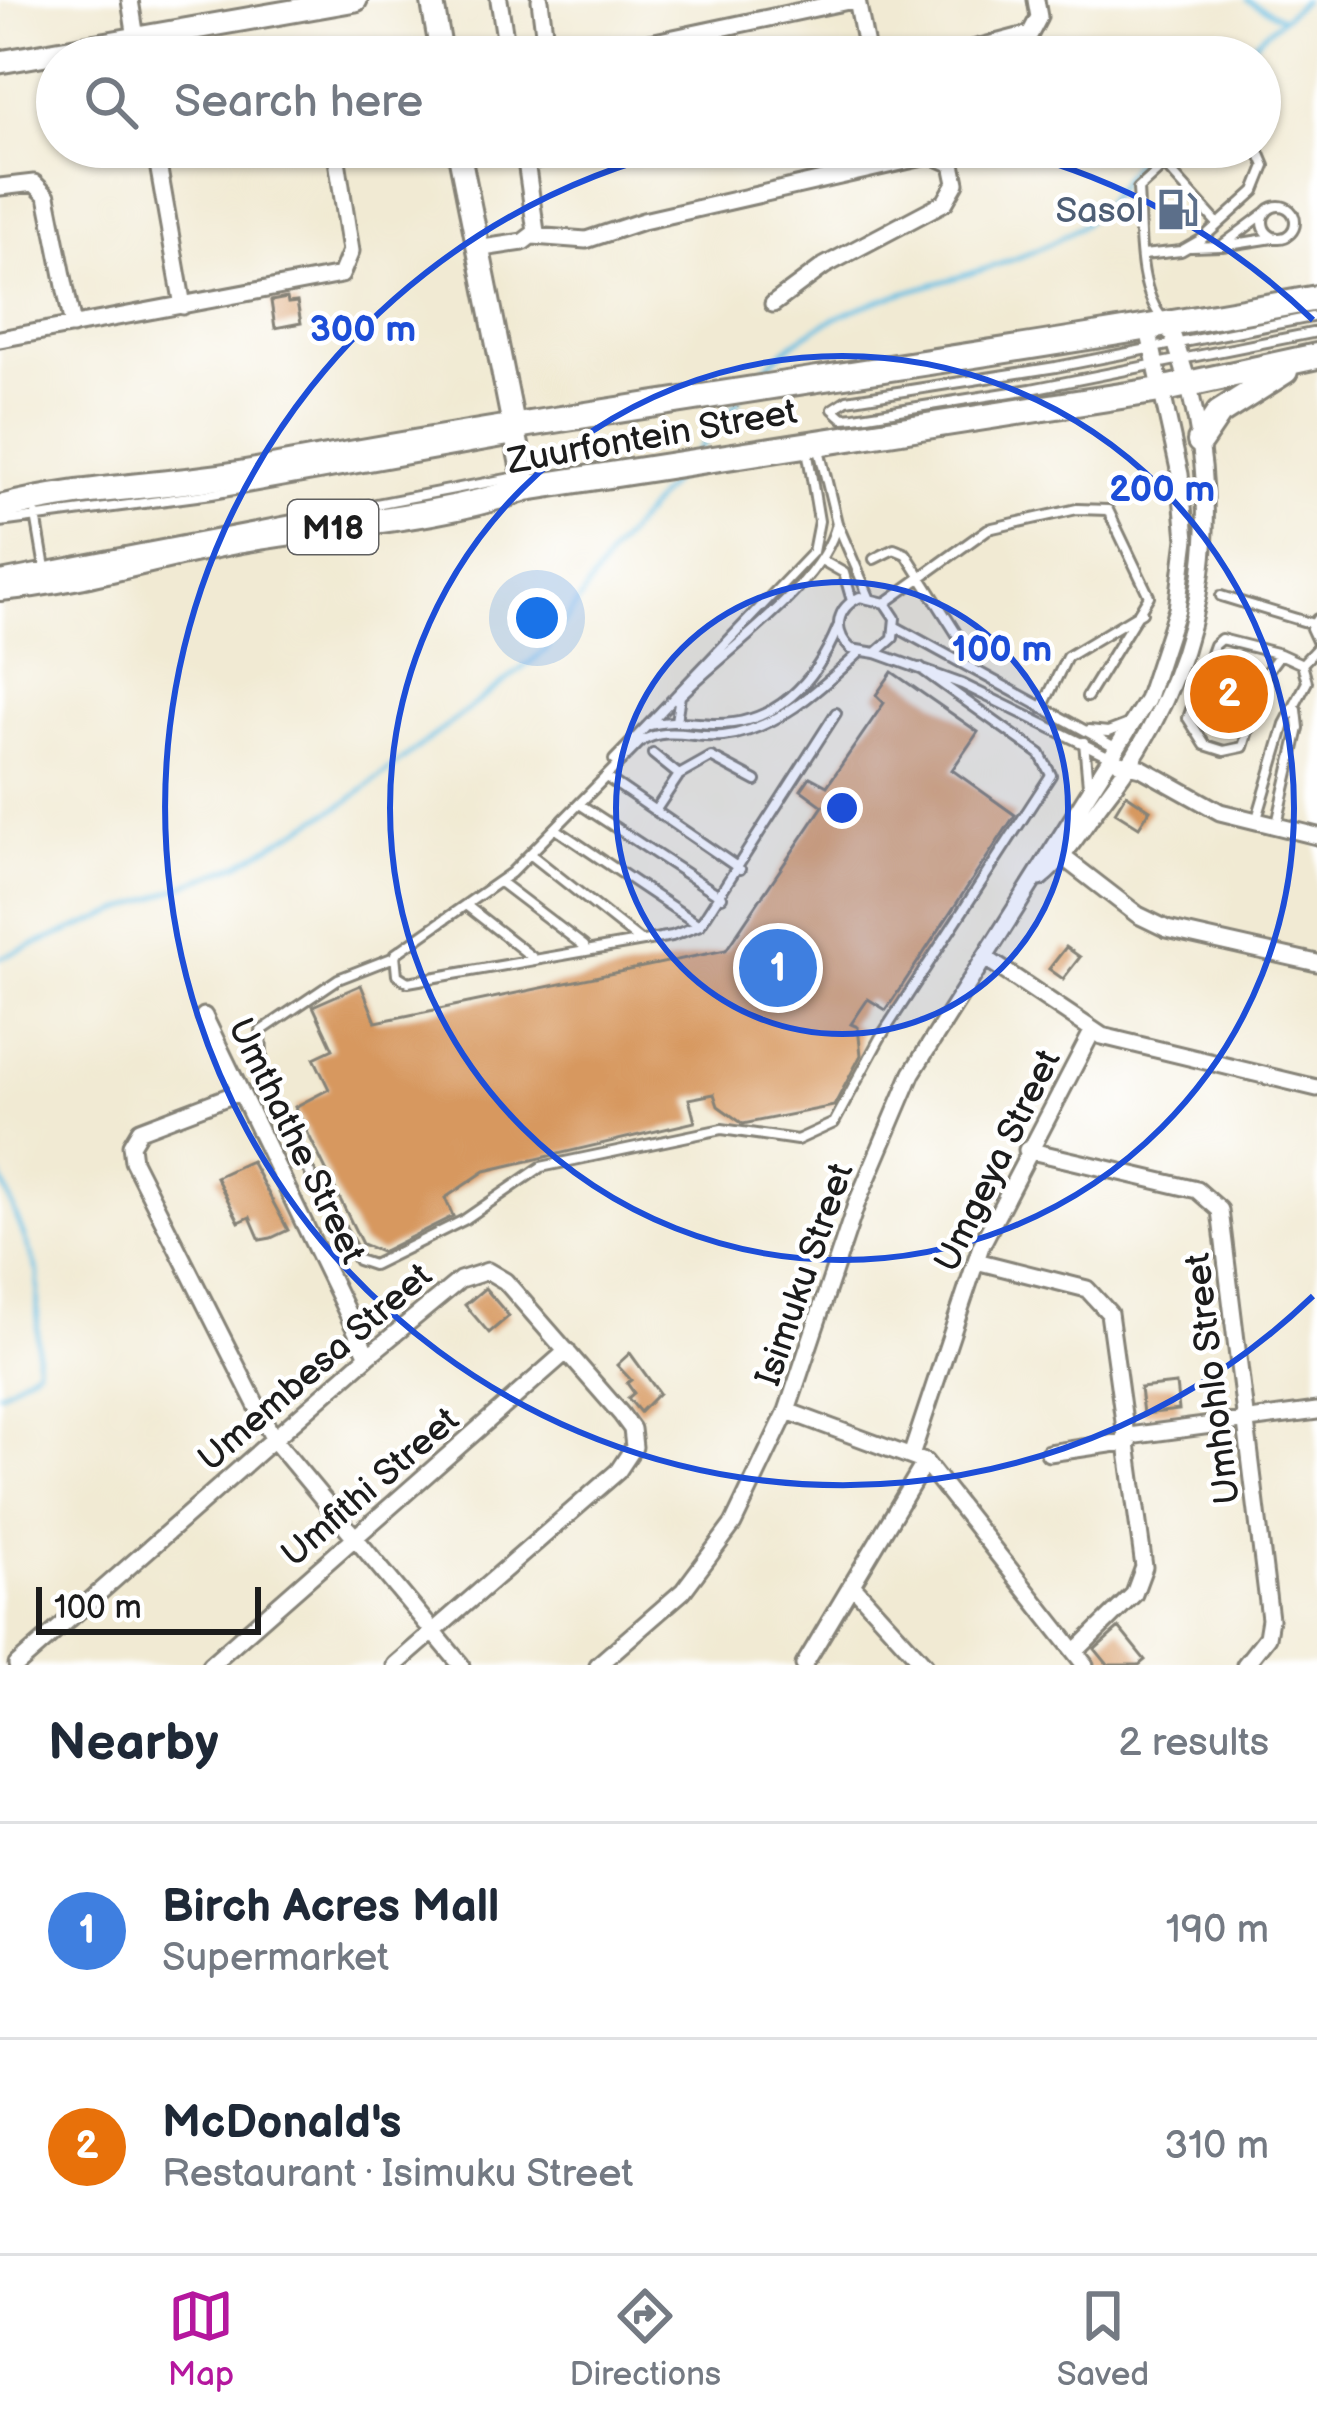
<!DOCTYPE html>
<html lang="en">
<head>
<meta charset="utf-8">
<style>
	:root { --surface:#fff; --page:#f2f2f3; --text:#1f2937; --muted:#747a83; --line:#e0e1e3; --accent:#b5179e }
	body { margin:0; font-family:"Balsamiq Sans",sans-serif; background:var(--page); color:var(--text) }
	.scale { position:absolute; left:36px; bottom:30px; width:225px; box-sizing:border-box; padding-left:12px; border:6px solid #1c1c1c; border-top:0; font-size:33px; line-height:42px; white-space:nowrap; color:#1c1c1c; -webkit-text-stroke:9px #fff; paint-order:stroke }
	.you { position:absolute; left:537px; top:618px; width:42px; height:42px; margin:-30px; border:9px solid #fff; border-radius:50%; background:#1a73e8; box-shadow:0 0 0 18px #1a73e833 }
	.badge { display:grid; place-items:center; width:78px; height:78px; border-radius:50%; background:var(--accent); color:#fff; font-size:39px; font-weight:700 }
	.pin { position:absolute; translate:-50% -50%; border:6px solid #fff; box-shadow:0 3px 12px #0006 }
	.list { margin:0; padding:0; list-style:none }
	h2 { display:flex; justify-content:space-between; align-items:center; height:156px; margin:0; padding:0 48px; font-size:51px }
	h2 small { font-size:39px; font-weight:400; color:var(--muted) }
	.list li { display:grid; grid-template-columns:78px 1fr auto; gap:36px; align-items:center; box-sizing:border-box; height:216px; padding:0 48px; border-top:3px solid var(--line) }
	.list b { display:block; font-size:45px; white-space:nowrap }
	.list p { margin:0; font-size:39px; white-space:nowrap; color:var(--muted) }
	.list em { font-size:39px; font-style:normal; color:var(--muted) }
	.icon { flex:none; width:66px; height:66px; fill:none; stroke:currentColor; stroke-width:2; stroke-linecap:round; stroke-linejoin:round }
	.map { position:relative; flex:none; width:1317px; height:1665px; overflow:hidden }
	.search { position:absolute; background:var(--surface); box-shadow:0 3px 9px #0004; left:36px; right:36px; top:36px; height:132px; display:flex; align-items:center; gap:30px; box-sizing:border-box; padding:0 42px; border-radius:66px; color:var(--muted); font-size:45px }
	.sheet { height:588px; background:var(--surface) }
	nav { display:flex; justify-content:space-around; align-items:center; box-sizing:border-box; height:168px; border-top:3px solid var(--line); background:var(--surface); font-size:33px; color:var(--muted) }
	nav a { display:grid; justify-items:center; gap:6px }
	nav .on { color:var(--accent) }
	.map>svg:first-child { display:block }
</style>
</head>
<body>
<div class="map">
<svg width="1317" height="1665" viewBox="0 0 1317 1665">
	<rect width="100%" height="100%" fill="#fff"/>
	<filter id="ink" filterUnits="userSpaceOnUse"><feTurbulence type="fractalNoise" baseFrequency=".00833" numOctaves="2"/><feDisplacementMap in="SourceGraphic" scale="24" xChannelSelector="R" yChannelSelector="G"/><feConvolveMatrix kernelMatrix="1 2 1 2 8 2 1 2 1" color-interpolation-filters="sRGB"/></filter>
	<filter id="wash" filterUnits="userSpaceOnUse"><feTurbulence type="fractalNoise" baseFrequency=".004" numOctaves="4" result="noise"/><feDisplacementMap in="SourceGraphic" scale="48" xChannelSelector="R" yChannelSelector="G"/><feGaussianBlur stdDeviation="2.7" result="paint"/><feColorMatrix in="noise" values="0 0 0 0 0 0 0 0 0 0 0 0 0 0 0 0 0 1.4 0 .05"/><feComposite in="paint" operator="in"/></filter>
	<g filter="url(#wash)">
		<rect width="100%" height="100%" fill="#f1ead3"/>
		<g fill="none" stroke-linecap="round" stroke-linejoin="round">
			<path stroke="#65bee2" stroke-width="4.5" d="M1247 0 1282 18
				M1237 57 1304 0
				M758 377C837 280 981 293 1081 226 1106 209 1127 171 1146 147
				M697 451 739 400
				M0 958 237 865 347 802 546 650 611 553 678 474
				M0 1174 38 1273 37 1368 0 1393"/>
		</g>
		<g id="blocks">
			<path fill="#d7985e" d="M287 298 288 303 297 302 301 323 275 328 271 301Z
				M1221 654 1258 667 1236 733 1199 721Z
				M892 672 978 732 952 770 1015 815 886 1010 868 999 851 1024 858 1027 861 1055 834 1106 743 1124 718 1106 714 1094 689 1099 695 1122 485 1171 445 1198 453 1216 381 1252 362 1244 295 1107 329 1089 314 1058 333 1049 313 1006 361 985 376 1022 726 950 823 806 801 790 810 777 827 786 884 703 876 695Z
				M1126 794 1150 810 1139 827 1115 812Z
				M1066 947 1080 957 1063 979 1049 969Z
				M251 1161 288 1230 271 1238 260 1240 250 1217 239 1222 216 1177Z
				M485 1288 509 1316 489 1333 465 1305Z
				M630 1353 659 1393 640 1412 628 1398 634 1393 627 1383 631 1380 617 1365Z
				M1176 1384 1179 1410 1143 1414 1140 1388Z
				M1119 1628 1145 1660 1139 1665H1108L1095 1649Z"/>
		</g>
	</g>
	<g filter="url(#ink)">
		<use href="#blocks" fill-opacity="0" stroke="#868378" stroke-width="3"/>
		<g fill="none" stroke-linecap="round" stroke-linejoin="round">
			<defs>
				<path id="lane" d="M1163 163 1218 224
					M1263 222a16 16 0 1 1 32 0a16 16 0 1 1-32 0Z
					M1222 246 1273 238
					M1191 247 1221 246 1265 213
					M1143 255 1181 251 1202 239 1255 191 1265 166 1257 147
					M1317 316 1056 367 847 400 833 409 843 418 855 417 1031 389 1317 332
					M1164 320C1136 290 1141 227 1138 189L1184 147
					M818 445 837 523 869 597
					M36 515 45 568
					M0 522 212 494 514 440
					M874 559 894 549 906 554 958 636
					M823 561 844 573 852 601
					M0 576 522 476
					M1221 596 1313 624
					M885 603 988 529 1077 509 1108 510 1149 596 1087 697
					M1317 619 1311 628 1317 641
					M896 627 1115 747
					M876 653 893 638 895 618 885 603 860 597C836 608 832 631 851 649L876 653 962 684 1110 757
					M1302 664 1317 648
					M1042 708 1067 657 1142 612
					M836 713 700 925 672 936 408 982 397 975 395 954 511 873 640 742C668 725 693 739 723 736 777 730 821 688 859 653
					M676 721 680 696C726 649 823 586 837 523
					M647 726 813 552 819 521 807 449
					M1089 730 1108 732 1126 725
					M1084 742 1088 785
					M653 754 679 775
					M614 760 647 726C670 719 689 723 713 724 776 726 816 681 838 627
					M606 777 740 869
					M581 805 722 897
					M657 808 679 775 711 757 756 781
					M1256 822 1285 724 1307 682 1302 664 1280 654 1266 673 1243 747 1224 751 1205 745 1188 718 1214 645 1221 639 1280 654
					M1277 824 1299 728 1297 710
					M556 829 699 925
					M530 854 640 941
					M500 882 584 946
					M467 906 532 957
					M392 958 338 979 261 1031 263 1080 275 1110 358 1260 373 1265 464 1220 541 1167 722 1129 797 1140 834 1123 880 1038 1051 775 1040 754 920 668"/>
				<path id="street" d="M130 0 139 57
					M499 0 508 57
					M540 0 547 57
					M857 0 868 57
					M584 57 853 0
					M942 57 1030 34 1039 17 1036 0
					M155 147 183 306
					M157 157 214 147
					M527 162 586 147
					M0 187 34 183 47 196 73 326
					M533 236 586 240 643 221 932 155 952 164 956 183 945 202 824 266 773 304
					M476 249 523 242 536 232 524 147
					M0 339 341 275 351 251 335 147
					M1120 763 1141 768 1220 812 1317 836
					M1055 851 1138 915 1167 929 1317 963
					M1040 878C1066 857 1083 826 1103 800 1215 658 1232 491 1169 325
					M987 959 1102 1036 1317 1088
					M204 1016 368 1356
					M240 1092 140 1130 131 1145 133 1161 274 1440 461 1665
					M1027 1150 1197 1190 1220 1210 1270 1619 1267 1637 1245 1665
					M976 1261 1087 1289 1109 1313 1144 1567 1134 1594 1076 1651
					M787 1411 925 1462 1085 1665
					M1129 1436 1317 1411
					M912 1453 981 1246 1092 1032
					M1049 1453 1130 1441
					M853 1586 925 1665
					M17 1665 368 1356 460 1280 488 1271 505 1281 621 1414 632 1429 634 1447 618 1471 395 1665
					M210 1665 567 1351
					M598 1665 683 1591 733 1524 787 1411 856 1205 912 1073 1147 700 1177 609 1186 539 1180 474 1148 329
					M804 1665 925 1462"/>
				<path id="secondary" d="M432 0 442 57
					M0 62 356 0
					M458 147 526 488"/>
				<path id="primary" d="M1200 441 1219 413 1285 371
					M0 508C81 486 169 487 251 472 605 406 963 362 1317 298
					M0 588C80 581 156 556 236 541 334 523 431 521 526 488L1160 390 1317 356"/>
			</defs>
			<use href="#lane" stroke="#868378" stroke-width="14"/>
			<use href="#street" stroke="#868378" stroke-width="21"/>
			<use href="#secondary" stroke="#868378" stroke-width="27"/>
			<use href="#primary" stroke="#868378" stroke-width="30"/>
			<use href="#lane" stroke="#fff" stroke-width="8"/>
			<use href="#street" stroke="#fff" stroke-width="15"/>
			<use href="#secondary" stroke="#fff" stroke-width="21"/>
			<use href="#primary" stroke="#fff" stroke-width="24"/>
		</g>
	</g>
	<circle cx="842" cy="808" r="226" fill="#1d4ed8" fill-opacity=".12"/>
	<g fill="none" stroke="#1d4ed8" stroke-width="6">
		<circle cx="842" cy="808" r="226"/>
		<circle cx="842" cy="808" r="452"/>
		<path d="M1313 1296A678 678 0 1 1 689 147M995 147A678 678 0 0 1 1313 320"/>
	</g>
	<defs>
		<symbol id="fuel-bare" viewBox="-9 -9 18 18"><path d="M-5.5-6h7V0h2V4h1.3V-2.5L3-4.5l.8-.8L6-3V5H2.5V1h-1V6h-7ZM-4.2-4.7v3.2H.2V-4.7Z" fill="#5c6f8a" stroke="#fff" stroke-width="2.5" paint-order="stroke"/></symbol>
	</defs>
	<g fill-rule="evenodd">
		<use href="#fuel-bare" x="1148" y="180" width="59" height="59"/>
	</g>
	<g text-anchor="middle" stroke-width="9" stroke-linejoin="round" paint-order="stroke">
		<rect fill="#fff" stroke="#606060" stroke-width="3" x="288" y="500" width="90" height="54" rx="9"/>
		<g font-size="33" font-weight="bold" fill="#1c1c1c">
			<text x="333" y="539">M18</text>
		</g>
		<g font-size="36" fill="#4e5e75" stroke="#fff" text-anchor="end">
			<text x="1144" y="222">Sasol</text>
		</g>
		<g font-size="36" fill="#1c1c1c" stroke="#fff">
			<text transform="translate(652 435) rotate(-10)" y="13">Zuurfontein Street</text>
			<text transform="translate(298 1140) rotate(64)" y="13">Umthathe Street</text>
			<text transform="translate(996 1160) rotate(-64)" y="13">Umgeya Street</text>
			<text transform="translate(803 1274) rotate(-71)" y="13">Isimuku Street</text>
			<text transform="translate(314 1366) rotate(-41)" y="13">Umembesa Street</text>
			<text transform="translate(1211 1379) rotate(-97)" y="13">Umhohlo Street</text>
			<text transform="translate(369 1486) rotate(-41)" y="13">Umfithi Street</text>
		</g>
	</g>
	<circle cx="842" cy="808" r="18" fill="#1d4ed8" stroke="#fff" stroke-width="6"/>
	<g font-size="36" text-anchor="middle" font-weight="bold" fill="#1d4ed8" stroke="#fff" stroke-width="9" stroke-linejoin="round" paint-order="stroke">
		<text x="363" y="341">300 m</text>
		<text x="1162" y="501">200 m</text>
		<text x="1002" y="661">100 m</text>
	</g>
</svg>
<div class="scale">100 m</div>
<div class="you"></div>
<div class="pin badge" style="left:778px;top:968px;background:#3f7fe0">1</div>
<div class="pin badge" style="left:1229px;top:694px;background:#e8710a">2</div>
<div class="search"><svg class="icon" aria-label="search" viewBox="0 0 24 24"><circle cx="10" cy="10" r="6"/><path d="M15 15l6 6"/></svg>Search here</div>
</div>
<section class="sheet">
<h2>Nearby<small>2 results</small></h2>
<ul class="list">
<li><span class="badge" style="background:#3f7fe0">1</span><div><b>Birch Acres Mall</b><p>Supermarket</p></div><em>190 m</em></li>
<li><span class="badge" style="background:#e8710a">2</span><div><b>McDonald's</b><p>Restaurant · Isimuku Street</p></div><em>310 m</em></li>
</ul>
</section>
<nav>
<a class="on"><svg class="icon" aria-label="map" viewBox="0 0 24 24"><path d="M3 6l6-2 6 2 6-2v14l-6 2-6-2-6 2zM9 4v14M15 6v14"/></svg>Map</a>
<a><svg class="icon" aria-label="directions" viewBox="0 0 24 24"><path d="M12 3l9 9-9 9-9-9zM9 14v-3h6M13 9l2 2-2 2"/></svg>Directions</a>
<a><svg class="icon" aria-label="saved" viewBox="0 0 24 24"><path d="M7 4h10v16l-5-4-5 4z"/></svg>Saved</a>
</nav>
</body>
</html>
